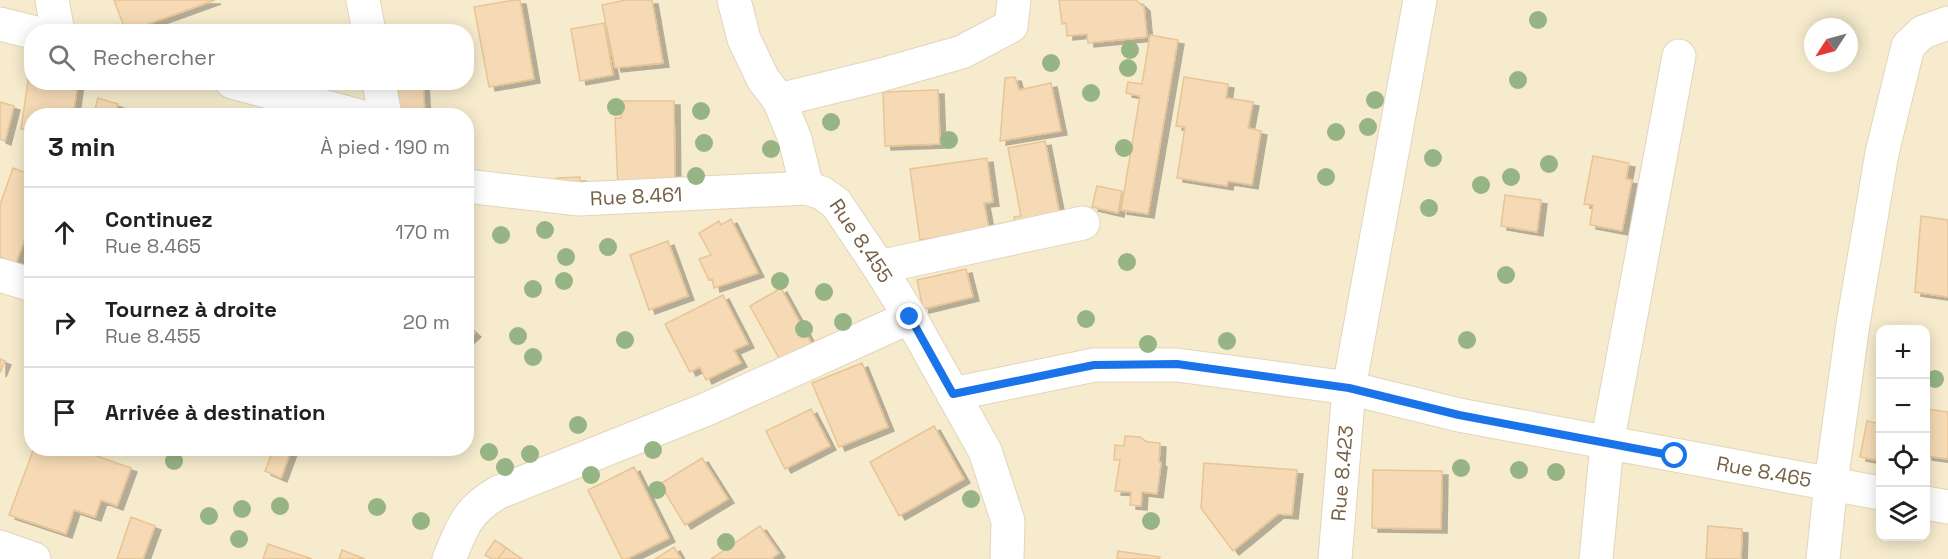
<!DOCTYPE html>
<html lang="fr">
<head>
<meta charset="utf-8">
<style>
	:root { --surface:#fff; --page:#f6f6f6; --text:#202124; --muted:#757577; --line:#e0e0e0 }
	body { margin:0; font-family:"Space Grotesk",sans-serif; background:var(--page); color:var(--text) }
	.controls { position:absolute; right:18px; bottom:18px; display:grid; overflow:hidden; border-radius:12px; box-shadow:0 3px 15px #0003 }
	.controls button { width:54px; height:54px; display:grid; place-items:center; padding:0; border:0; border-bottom:2px solid var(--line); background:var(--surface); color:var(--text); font:30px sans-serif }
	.compass { position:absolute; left:1804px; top:18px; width:54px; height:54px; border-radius:50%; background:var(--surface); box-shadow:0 3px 15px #0003; rotate:234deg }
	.stop { position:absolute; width:18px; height:18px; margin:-14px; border:4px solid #1a73e8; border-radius:50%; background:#fff }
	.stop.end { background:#1a73e8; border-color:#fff; box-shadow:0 2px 6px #0008 }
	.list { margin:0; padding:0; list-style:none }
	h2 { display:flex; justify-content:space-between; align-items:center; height:78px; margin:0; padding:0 24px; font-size:26px }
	h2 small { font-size:20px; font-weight:400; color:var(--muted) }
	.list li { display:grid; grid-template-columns:39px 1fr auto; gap:18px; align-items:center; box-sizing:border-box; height:90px; padding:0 24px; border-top:2px solid var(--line) }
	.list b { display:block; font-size:22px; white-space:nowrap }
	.list p { margin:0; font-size:20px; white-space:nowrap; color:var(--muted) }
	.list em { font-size:20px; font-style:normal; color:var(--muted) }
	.icon { flex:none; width:33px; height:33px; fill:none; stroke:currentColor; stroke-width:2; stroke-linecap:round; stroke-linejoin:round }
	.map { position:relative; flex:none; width:1948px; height:559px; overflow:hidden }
	.search { position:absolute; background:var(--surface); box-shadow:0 3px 15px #0003; left:24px; top:24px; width:450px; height:66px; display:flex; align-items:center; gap:15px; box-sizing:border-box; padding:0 21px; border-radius:24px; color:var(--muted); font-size:22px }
	.panel { position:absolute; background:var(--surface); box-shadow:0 3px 15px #0003; left:24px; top:108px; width:450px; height:348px; border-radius:24px }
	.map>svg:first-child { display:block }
</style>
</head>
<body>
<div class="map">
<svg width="1948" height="559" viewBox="0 0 1948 559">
	<defs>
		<filter id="shadow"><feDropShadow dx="6" dy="4" stdDeviation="0" flood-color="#0004"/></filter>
	</defs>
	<rect width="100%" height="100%" fill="#fef8df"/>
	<path fill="#f6ebcd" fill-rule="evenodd" d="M0 0H1948V559H0ZM1813 27H1849V63H1813ZM32 32H466V82H32ZM32 116H466V448H32ZM1880 330H1926V536H1880Z"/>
	<path fill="#f5dab5" stroke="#e9c494" stroke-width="1.5" filter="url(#shadow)" d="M114 0H215L126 32Z
		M514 0H520L534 79 489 87 474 7Z
		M625 0H652L663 63 615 68 602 5Z
		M1059 0H1136L1144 7 1147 37 1088 43 1087 34 1067 36 1066 23 1062 24Z
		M604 23 613 75 580 81 571 29Z
		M1150 35 1178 40 1148 214 1121 210 1140 96 1126 93 1128 82 1142 84Z
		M29 74H32V82H78L73 116H32V131L21 129Z
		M1015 77 1019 90 1051 83 1061 131 1000 141 1005 78Z
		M1184 77 1228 84 1226 98 1253 102 1248 128 1261 131 1252 185 1228 181 1227 186 1177 178 1185 127 1176 126Z
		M393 82H423L425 116H400L398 92H394Z
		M938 90 940 144 885 146 883 92Z
		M98 98 118 104 115 116H93Z
		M621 101H674L675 189 618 188 615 118H621Z
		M0 102 14 106 5 141 0 139Z
		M1045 141 1061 221 1017 230 1014 217 1021 216 1008 148Z
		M1593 156 1629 163 1626 179 1632 180 1622 231 1590 225 1593 205 1584 204Z
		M987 158 993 202 984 203 989 230 920 240 910 169Z
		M13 168 32 175V220L16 263 0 257V205Z
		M580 177V191H557V178Z
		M1097 186 1122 191 1118 213 1092 207Z
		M1505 195 1541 200 1537 232 1501 226Z
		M1921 216 1948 220V297L1915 292Z
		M731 219 758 273 714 288 712 279 709 280 699 259 711 255 699 233 719 221 721 225Z
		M668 241 688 296 649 310 630 255Z
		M966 269 973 297 923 309 917 280Z
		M781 288 816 352 785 369 750 306Z
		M723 295 748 344 734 350 741 363 706 380 700 367 690 372 665 324Z
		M466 325 475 333 466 341Z
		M0 359 5 361 0 373Z
		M862 363 888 427 839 447 812 383Z
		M811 409 830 446 785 469 766 431Z
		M1926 409 1948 412V459L1926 456Z
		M1867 421 1880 424V437L1876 460 1860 457Z
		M934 426 964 479 899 516 870 462Z
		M1125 436 1140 437 1147 442 1160 443 1159 462 1161 463 1157 494 1142 492 1141 506 1130 505 1131 492 1115 491 1120 460H1114L1115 445 1124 446Z
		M34 448H74L131 468 117 506 101 500 95 517 74 510 66 534 9 515Z
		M274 448H292L281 478 265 471Z
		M702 458 728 499 685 525 660 484Z
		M1204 463 1297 470 1292 515 1278 514 1233 551 1201 508Z
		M634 467 669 538 627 559H622L588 490Z
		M1373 470 1442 471 1441 529 1372 528Z
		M131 517 155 526 143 559H117Z
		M760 526 779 553 771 559H711Z
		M1708 526 1742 529 1741 559H1706Z
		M495 540 506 548 498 559H492L485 555Z
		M268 544 312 559H263Z
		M674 547 681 559H655Z
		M506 548 522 559H498Z
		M342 550 365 559H339Z
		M1118 551 1160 557 1159 559H1117Z"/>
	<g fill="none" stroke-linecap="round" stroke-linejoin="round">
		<defs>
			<g id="street">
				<path d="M52 0 58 32"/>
				<path d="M363 0 369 32"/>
				<path id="s1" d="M734 0 744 39 763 79 779 100 795 139 807 188 822 193 836 203 879 267 910 317 985 451 1008 521 1007 559"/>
				<path d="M0 24 32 32"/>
				<path d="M232 82 359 116"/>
				<path d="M379 82 385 116"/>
				<path d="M779 100 881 75 962 52 1011 26 1014 0"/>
				<path id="s2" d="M466 186 579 199 807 188"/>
				<path d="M879 267 1083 223"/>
				<path d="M0 275 32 285"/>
				<path id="s3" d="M953 394 1094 365H1177L1349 388 1459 415 1880 493"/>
				<path d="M1926 503 1948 507"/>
				<path d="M0 547 34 559"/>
				<path d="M449 559C463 526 466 511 499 492L707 409 910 317"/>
				<path id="s4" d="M1335 559 1349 388 1420 0"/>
				<path d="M1596 559 1607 444 1679 56"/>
				<path d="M1823 559 1831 483 1853 324 1882 153 1908 46 1923 32 1948 23"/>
			</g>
		</defs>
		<use href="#street" stroke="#e2d5bb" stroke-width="35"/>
		<use href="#street" stroke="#fff" stroke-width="33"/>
	</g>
	<g fill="#97b485">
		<circle cx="1538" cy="20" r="9"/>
		<circle cx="1130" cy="50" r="9"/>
		<circle cx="1051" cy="63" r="9"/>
		<circle cx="1128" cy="68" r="9"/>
		<circle cx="1518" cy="80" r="9"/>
		<circle cx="1091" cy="93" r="9"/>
		<circle cx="1375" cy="100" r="9"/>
		<circle cx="616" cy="107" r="9"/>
		<circle cx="701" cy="111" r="9"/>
		<circle cx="831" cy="122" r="9"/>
		<circle cx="1368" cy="127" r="9"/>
		<circle cx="1336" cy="132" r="9"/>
		<circle cx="949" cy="140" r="9"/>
		<circle cx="704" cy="143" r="9"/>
		<circle cx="1124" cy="148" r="9"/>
		<circle cx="771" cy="149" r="9"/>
		<circle cx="1433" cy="158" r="9"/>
		<circle cx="1549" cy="164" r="9"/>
		<circle cx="696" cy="176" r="9"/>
		<circle cx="1326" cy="177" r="9"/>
		<circle cx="1511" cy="177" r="9"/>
		<circle cx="1481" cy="185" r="9"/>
		<circle cx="1429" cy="208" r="9"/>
		<circle cx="545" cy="230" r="9"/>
		<circle cx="501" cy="235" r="9"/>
		<circle cx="608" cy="247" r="9"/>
		<circle cx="566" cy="257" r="9"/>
		<circle cx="1127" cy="262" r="9"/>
		<circle cx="1506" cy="275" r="9"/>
		<circle cx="564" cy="281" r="9"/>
		<circle cx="780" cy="281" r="9"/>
		<circle cx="533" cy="289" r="9"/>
		<circle cx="824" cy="292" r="9"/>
		<circle cx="1086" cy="319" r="9"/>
		<circle cx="843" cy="322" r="9"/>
		<circle cx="804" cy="329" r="9"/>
		<circle cx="518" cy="336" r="9"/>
		<circle cx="625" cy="340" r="9"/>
		<circle cx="1467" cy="340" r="9"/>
		<circle cx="1227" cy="341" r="9"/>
		<circle cx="1148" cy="344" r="9"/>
		<circle cx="533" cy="357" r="9"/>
		<circle cx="1935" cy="379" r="9"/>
		<circle cx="578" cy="425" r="9"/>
		<circle cx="653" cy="450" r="9"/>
		<circle cx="489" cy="452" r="9"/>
		<circle cx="530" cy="454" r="9"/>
		<circle cx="174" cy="461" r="9"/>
		<circle cx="505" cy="467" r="9"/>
		<circle cx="1461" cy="468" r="9"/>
		<circle cx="1519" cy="470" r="9"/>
		<circle cx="1556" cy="472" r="9"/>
		<circle cx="591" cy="475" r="9"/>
		<circle cx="657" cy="490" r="9"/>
		<circle cx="971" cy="499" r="9"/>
		<circle cx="280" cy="506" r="9"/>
		<circle cx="377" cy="507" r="9"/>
		<circle cx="242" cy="509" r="9"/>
		<circle cx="209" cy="516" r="9"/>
		<circle cx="421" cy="521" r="9"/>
		<circle cx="1151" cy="521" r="9"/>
		<circle cx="239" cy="539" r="9"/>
		<circle cx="726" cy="542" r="9"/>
	</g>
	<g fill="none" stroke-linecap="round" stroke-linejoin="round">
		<path stroke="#1a73e8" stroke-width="8" d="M910 317 953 394 1094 365 1177 364 1349 388 1459 415 1675 456"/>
	</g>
	<g text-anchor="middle" stroke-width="6" stroke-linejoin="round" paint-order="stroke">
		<g font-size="20" fill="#765f45" stroke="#fffae7">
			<text dy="7" stroke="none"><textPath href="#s2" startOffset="171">Rue 8.461</textPath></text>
			<text dy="7" stroke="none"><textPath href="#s1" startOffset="282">Rue 8.455</textPath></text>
			<text dy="7" stroke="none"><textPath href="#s3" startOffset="824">Rue 8.465</textPath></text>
			<text dy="7" stroke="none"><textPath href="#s4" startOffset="86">Rue 8.423</textPath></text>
		</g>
	</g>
</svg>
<div class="controls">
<button>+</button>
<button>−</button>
<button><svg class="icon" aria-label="locate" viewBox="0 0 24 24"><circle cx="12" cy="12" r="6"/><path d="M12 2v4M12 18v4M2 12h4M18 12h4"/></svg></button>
<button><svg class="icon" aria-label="layers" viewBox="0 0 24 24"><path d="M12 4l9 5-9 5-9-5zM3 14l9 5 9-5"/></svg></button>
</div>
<svg class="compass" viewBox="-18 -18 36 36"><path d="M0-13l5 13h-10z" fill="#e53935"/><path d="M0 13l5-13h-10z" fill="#757577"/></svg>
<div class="stop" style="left:1675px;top:456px"></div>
<div class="stop end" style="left:910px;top:317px"></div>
<div class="search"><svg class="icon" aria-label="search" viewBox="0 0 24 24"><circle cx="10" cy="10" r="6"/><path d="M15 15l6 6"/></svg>Rechercher</div>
<section class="panel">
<h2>3 min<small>À pied · 190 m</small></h2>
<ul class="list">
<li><svg class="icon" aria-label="ahead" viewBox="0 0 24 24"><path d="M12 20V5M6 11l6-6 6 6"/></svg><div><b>Continuez</b><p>Rue 8.465</p></div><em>170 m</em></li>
<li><svg class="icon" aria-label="right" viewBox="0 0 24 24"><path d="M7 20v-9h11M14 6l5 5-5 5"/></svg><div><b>Tournez à droite</b><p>Rue 8.455</p></div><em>20 m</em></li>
<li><svg class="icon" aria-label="arrive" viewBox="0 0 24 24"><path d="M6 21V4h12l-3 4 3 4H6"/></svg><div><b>Arrivée à destination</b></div></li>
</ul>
</section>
</div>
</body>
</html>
